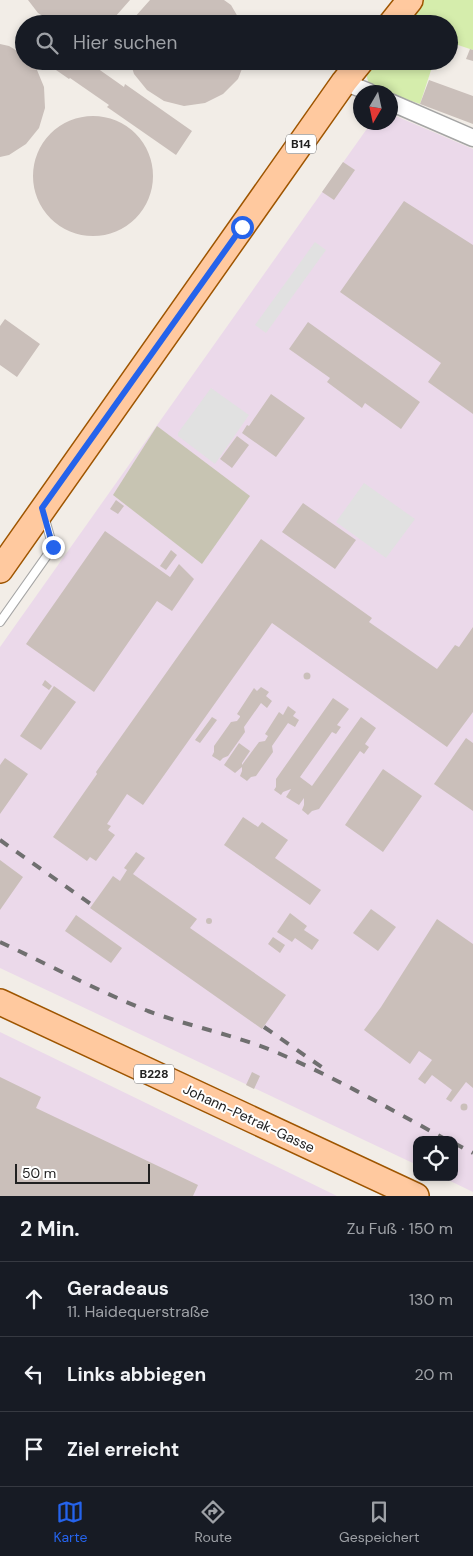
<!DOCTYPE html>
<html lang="de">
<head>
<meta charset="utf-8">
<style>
	:root { --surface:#171b24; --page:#242831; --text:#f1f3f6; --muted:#9ea1a6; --line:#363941; --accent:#2563eb }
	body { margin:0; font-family:"DM Sans",sans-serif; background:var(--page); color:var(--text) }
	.controls { position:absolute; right:15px; bottom:15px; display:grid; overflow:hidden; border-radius:10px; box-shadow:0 2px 8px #0003 }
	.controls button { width:45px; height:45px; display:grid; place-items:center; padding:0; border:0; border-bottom:1px solid var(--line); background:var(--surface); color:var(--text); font:25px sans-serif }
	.compass { position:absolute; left:353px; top:85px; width:45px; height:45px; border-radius:50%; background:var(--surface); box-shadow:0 2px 8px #0003; rotate:189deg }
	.scale { position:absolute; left:15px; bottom:12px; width:135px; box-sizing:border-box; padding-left:5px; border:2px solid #212121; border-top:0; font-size:14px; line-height:18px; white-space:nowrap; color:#212121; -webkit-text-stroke:4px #fff; paint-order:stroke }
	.stop { position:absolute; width:15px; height:15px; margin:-11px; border:4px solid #2563eb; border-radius:50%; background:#fff }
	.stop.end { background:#2563eb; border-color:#fff; box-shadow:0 1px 5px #0008 }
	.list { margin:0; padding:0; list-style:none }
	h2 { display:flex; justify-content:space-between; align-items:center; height:65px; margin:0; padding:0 20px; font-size:21px }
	h2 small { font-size:16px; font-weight:400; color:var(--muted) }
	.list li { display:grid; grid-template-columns:32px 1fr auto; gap:15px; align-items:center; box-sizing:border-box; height:75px; padding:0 20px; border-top:1px solid var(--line) }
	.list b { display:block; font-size:19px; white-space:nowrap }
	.list p { margin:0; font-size:16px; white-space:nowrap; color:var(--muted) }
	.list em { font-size:16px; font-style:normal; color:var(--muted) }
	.icon { flex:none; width:28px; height:28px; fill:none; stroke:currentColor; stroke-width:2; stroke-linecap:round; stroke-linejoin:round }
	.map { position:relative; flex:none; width:473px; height:1196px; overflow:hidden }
	.search { position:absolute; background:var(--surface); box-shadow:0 2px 8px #0003; left:15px; right:15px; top:15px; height:55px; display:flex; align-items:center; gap:12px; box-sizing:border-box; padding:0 18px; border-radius:28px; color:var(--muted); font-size:19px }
	.sheet { height:290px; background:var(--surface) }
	nav { display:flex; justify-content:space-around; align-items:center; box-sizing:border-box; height:70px; border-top:1px solid var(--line); background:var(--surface); font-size:14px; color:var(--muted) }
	nav a { display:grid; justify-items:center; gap:2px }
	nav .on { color:var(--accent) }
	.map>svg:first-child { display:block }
</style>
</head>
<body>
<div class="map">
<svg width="473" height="1196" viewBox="0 0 473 1196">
	<rect width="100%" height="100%" fill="#f2ede7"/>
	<path fill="#ebd9ea" d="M391 114 473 149V1192L442 1177H454V1140H417V1165L0 968V647L371 123 390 122Z
		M0 1032 337 1196H0Z"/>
	<path fill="#c7c4b2" d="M157 426 250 496 202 564 113 495Z"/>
	<path fill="#d5edac" d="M422 0H473V50L449 42V24H403Z
		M373 61H434L420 104 391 94 390 92 371 88C366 76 364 72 373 61Z"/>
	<path fill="#e1e1e1" d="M315 242 326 250 266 333 255 325Z
		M211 388 249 415 215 464 178 436V433Z
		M364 483 415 519 386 558 336 522Z"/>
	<path fill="#cabfba" d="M28 0H130L115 17 101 24H55L38 13Z
		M150 0H224L231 5 242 24H132L134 18Z
		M0 44 9 46 24 55V61H30L37 70 44 87 45 108 39 128 26 144 9 155 0 157Z
		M470 49 473 50V61L466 59Z
		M62 61H87L124 87 125 84 192 131 176 155 107 107 109 105 70 78 69 79 56 70Z
		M130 61H245L238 79 223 94 205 103 184 106 164 101 147 90 134 74Z
		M429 80 473 96V124L420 104Z
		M33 176a60 60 0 1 1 120 0a60 60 0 1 1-120 0Z
		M343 162 355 170 334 200 322 192Z
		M404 201 473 245V414L428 382 441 363 340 292Z
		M5 319 40 344 17 377 0 365V326Z
		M308 322 420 402 401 429 365 403 362 408 327 382 330 378 289 349Z
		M271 394 305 418 276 457 242 433 247 425 249 426Z
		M237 436 249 445 232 468 220 459Z
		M116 500 124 506 118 514 110 509Z
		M303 503 356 540 335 569 282 532Z
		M105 531 170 577 179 564 194 579 172 611 157 601 94 692 26 644Z
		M261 539 372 618 369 622 437 669 455 645 459 647 473 627V712L447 747 272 623 143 805 127 794 107 824 111 826 108 830 115 835 96 861 90 857 87 861 53 837 97 774 96 772Z
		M171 550 177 555 166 570 160 566Z
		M303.5 676a3.5 3.5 0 1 1 7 0a3.5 3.5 0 1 1-7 0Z
		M45 680 52 686 49 690 42 685Z
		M54 686 76 702 41 750 20 736Z
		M261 687 269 692 266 696 272 701 267 708 261 703 244 727 245 732 228 756 223 758 220 761 212 756 214 752V746L231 722 237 721 240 717V716L237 714 254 688 257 691Z
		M333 698 349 709 337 725 341 727 336 734 332 732 300 777 312 786 361 717 376 728 365 744 369 747 364 754 360 751 319 809 312 811 308 815 302 810 304 805V798L299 805 286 797 291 789 283 792 281 795 274 790 276 787V779Z
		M288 706 296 712 293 716 299 720 295 727 288 723 272 746 273 752 256 776 251 777 247 781 240 776 242 771V765L259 742 265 741 268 736 265 734 279 712 283 715Z
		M212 717 217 720 200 743 195 740Z
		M466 738 473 743V811L434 784Z
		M239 743 250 751 242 763V767L235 773 224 765Z
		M5 758 28 774 0 814V765Z
		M383 769 422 796 383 852 345 825Z
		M243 817 258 827 262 822 288 840 275 858 321 890 310 905 224 845Z
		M136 852 145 858 133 874 197 919 190 928 286 995 262 1029 90 908 113 876 120 881 127 870 124 868Z
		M0 860 23 877 0 910Z
		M371 909 396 927 378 951 353 933Z
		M290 913 307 926 304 930 319 940 312 950 295 938 292 942 277 932Z
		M76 915 122 948 111 963 65 931Z
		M206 921a3 3 0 1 1 6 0a3 3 0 1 1-6 0Z
		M437 919 473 944V1088L466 1082 451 1102 446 1099 452 1090 432 1075 425 1084 418 1079 432 1060 419 1051 410 1064 364 1030 381 1007Z
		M273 937 285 945 280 953 268 944Z
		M252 1072 260 1076 254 1089 246 1085Z
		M0 1077 41 1097 36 1108 198 1185 193 1196H0Z
		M460.5 1107a3.5 3.5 0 1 1 7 0a3.5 3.5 0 1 1-7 0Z"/>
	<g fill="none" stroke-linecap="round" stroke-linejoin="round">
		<defs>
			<path id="lane" d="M0 622 53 547 44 516"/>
			<path id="street" d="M344 82 369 92
				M390 102 473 138"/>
			<path id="primary" d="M391 24 410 0
				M0 570 344 82 361 61
				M0 1002 416 1196"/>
		</defs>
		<use href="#lane" stroke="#a5a5a5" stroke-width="10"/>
		<use href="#street" stroke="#a5a5a5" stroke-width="19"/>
		<use href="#primary" stroke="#9e5500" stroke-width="28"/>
		<use href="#lane" stroke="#fff" stroke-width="8"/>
		<use href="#street" stroke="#fff" stroke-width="16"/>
		<use href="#primary" stroke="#ffc99f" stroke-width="25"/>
		<path stroke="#6f6f6f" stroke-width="4" stroke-dasharray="10 10" stroke-linecap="butt" d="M0 840 92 905
			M0 942C49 965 98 991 148 1011 191 1027 236 1035 278 1053 336 1078 392 1110 447 1140
			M264 1027 323 1068
			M454 1143 473 1153"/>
	</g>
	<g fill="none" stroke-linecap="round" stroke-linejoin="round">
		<path stroke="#2563eb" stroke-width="6" d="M53 547 42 508 242 227"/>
	</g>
	<g text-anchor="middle" stroke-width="4" stroke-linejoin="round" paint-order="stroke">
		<g fill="#fff" stroke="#646464" stroke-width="1">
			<rect x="286" y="134.5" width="30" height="19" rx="4"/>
			<rect x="134" y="1064.5" width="40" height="19" rx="4"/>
		</g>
		<g font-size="12" font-weight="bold" fill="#212121">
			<text x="301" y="148">B14</text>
			<text x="154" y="1078">B228</text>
		</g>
		<g font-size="14" fill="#212121" stroke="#fff">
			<text transform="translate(249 1118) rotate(25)" y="5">Johann-Petrak-Gasse</text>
		</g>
	</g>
</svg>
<div class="controls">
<button><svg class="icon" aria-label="locate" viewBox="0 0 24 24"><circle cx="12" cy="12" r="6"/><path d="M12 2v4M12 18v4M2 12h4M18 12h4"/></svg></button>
</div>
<svg class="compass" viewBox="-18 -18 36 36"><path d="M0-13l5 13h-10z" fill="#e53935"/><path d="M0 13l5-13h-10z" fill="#9ea1a6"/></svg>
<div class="scale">50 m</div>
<div class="stop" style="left:242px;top:227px"></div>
<div class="stop end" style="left:53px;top:547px"></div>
<div class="search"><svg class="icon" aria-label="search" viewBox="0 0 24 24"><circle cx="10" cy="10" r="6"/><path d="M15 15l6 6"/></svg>Hier suchen</div>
</div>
<section class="sheet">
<h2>2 Min.<small>Zu Fuß · 150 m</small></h2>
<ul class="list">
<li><svg class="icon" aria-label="ahead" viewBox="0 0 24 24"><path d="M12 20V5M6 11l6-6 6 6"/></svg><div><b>Geradeaus</b><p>11. Haidequerstraße</p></div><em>130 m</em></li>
<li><svg class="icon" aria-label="left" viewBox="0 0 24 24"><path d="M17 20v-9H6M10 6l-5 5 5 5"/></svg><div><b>Links abbiegen</b></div><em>20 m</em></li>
<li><svg class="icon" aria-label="arrive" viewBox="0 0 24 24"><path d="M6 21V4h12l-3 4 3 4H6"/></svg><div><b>Ziel erreicht</b></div></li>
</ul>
</section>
<nav>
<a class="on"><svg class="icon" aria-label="map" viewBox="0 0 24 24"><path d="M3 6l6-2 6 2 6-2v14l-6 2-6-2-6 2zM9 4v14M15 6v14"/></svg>Karte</a>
<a><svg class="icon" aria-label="directions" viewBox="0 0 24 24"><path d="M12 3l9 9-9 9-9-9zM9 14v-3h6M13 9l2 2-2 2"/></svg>Route</a>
<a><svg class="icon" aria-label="saved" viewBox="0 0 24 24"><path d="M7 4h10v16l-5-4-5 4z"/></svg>Gespeichert</a>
</nav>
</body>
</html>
